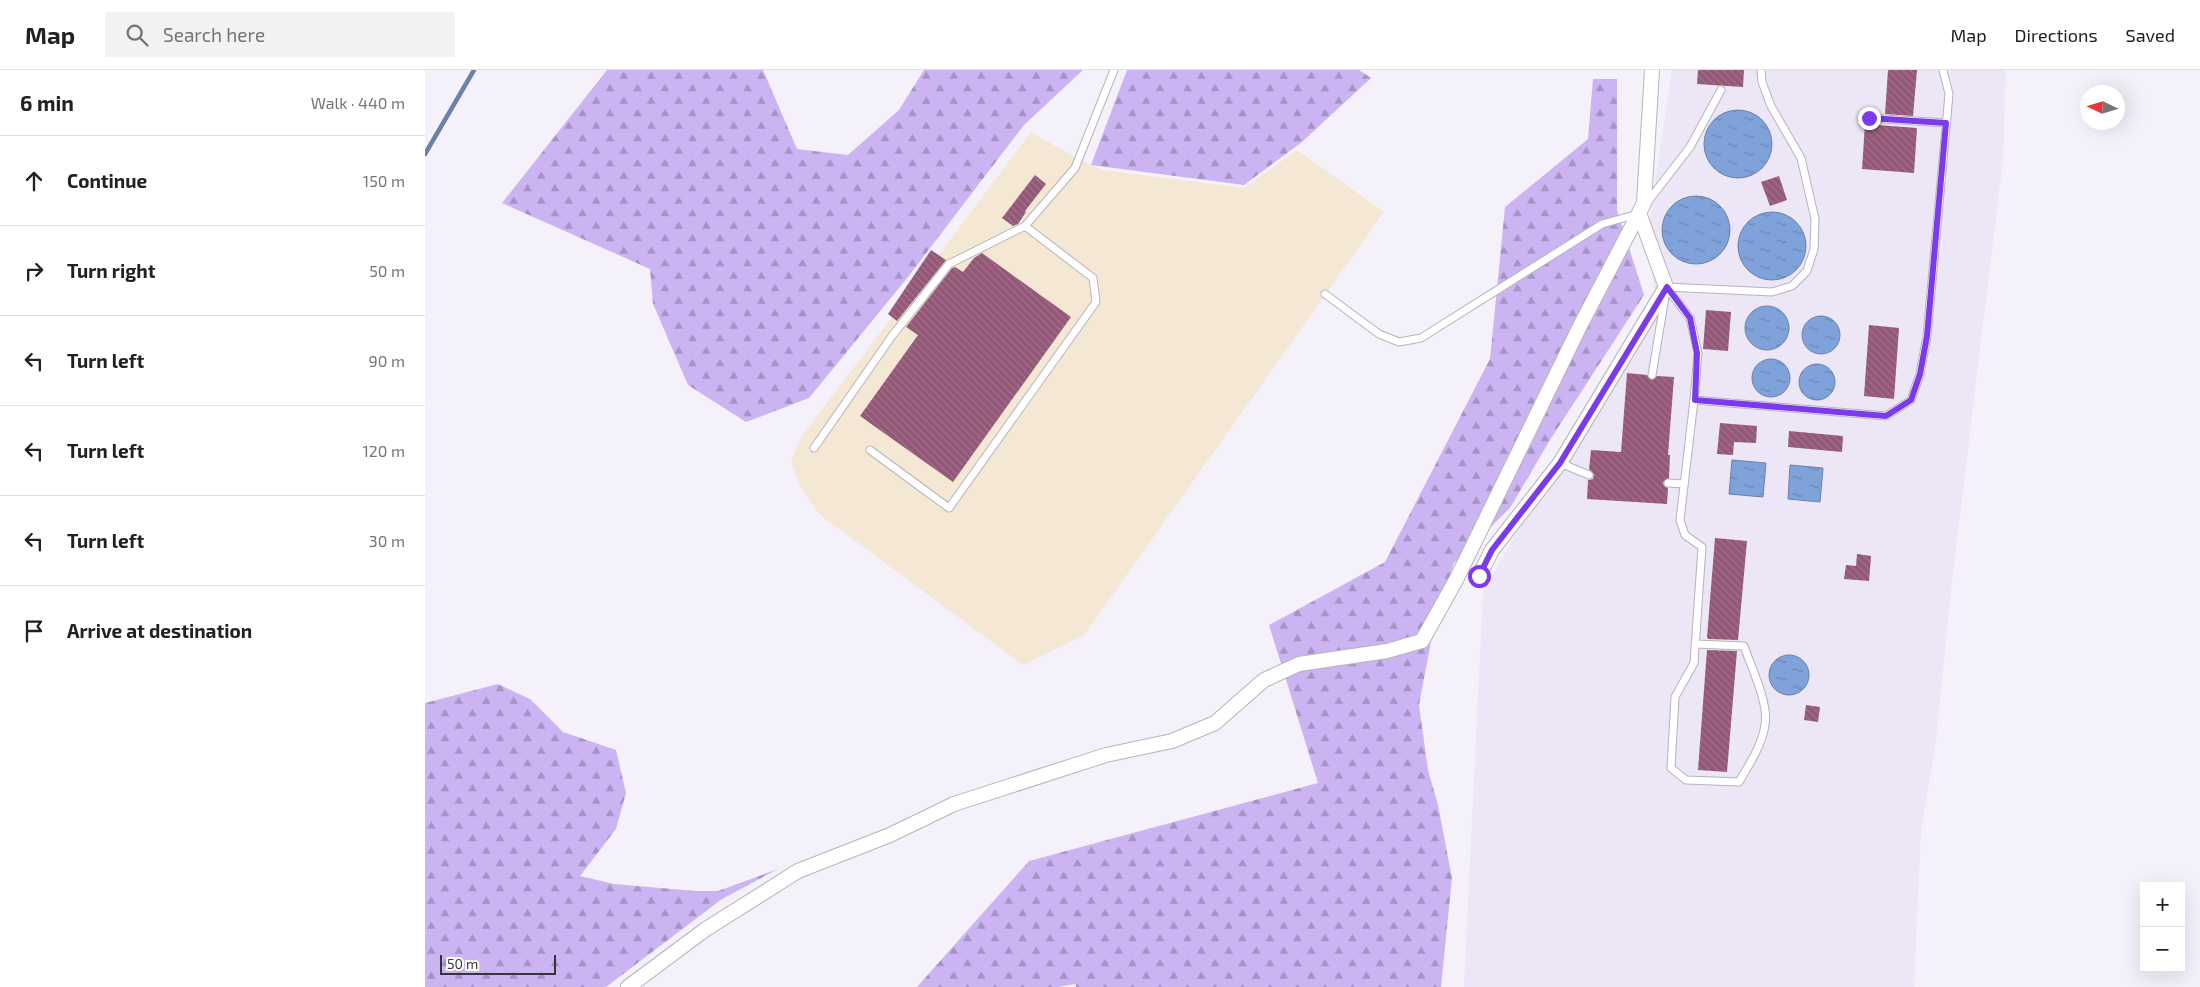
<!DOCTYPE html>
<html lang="en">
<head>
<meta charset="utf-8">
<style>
	:root { --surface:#fff; --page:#f2f2f2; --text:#202124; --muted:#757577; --line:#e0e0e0 }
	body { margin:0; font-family:"Exo 2",sans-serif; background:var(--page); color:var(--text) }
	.controls { position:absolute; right:15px; bottom:15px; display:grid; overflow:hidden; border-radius:0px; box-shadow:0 5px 20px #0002 }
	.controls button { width:45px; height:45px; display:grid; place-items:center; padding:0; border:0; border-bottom:1px solid var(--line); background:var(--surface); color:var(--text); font:25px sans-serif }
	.compass { position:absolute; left:1655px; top:15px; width:45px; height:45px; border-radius:50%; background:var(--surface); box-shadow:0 5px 20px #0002; rotate:274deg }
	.scale { position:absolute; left:15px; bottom:12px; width:116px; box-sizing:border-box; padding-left:5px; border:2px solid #363538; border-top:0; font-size:14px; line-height:18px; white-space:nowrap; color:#363538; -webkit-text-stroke:4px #fff; paint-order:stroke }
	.stop { position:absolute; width:15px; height:15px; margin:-11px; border:4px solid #7c3aed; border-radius:50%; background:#fff }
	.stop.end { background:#7c3aed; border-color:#fff; box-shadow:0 1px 5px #0008 }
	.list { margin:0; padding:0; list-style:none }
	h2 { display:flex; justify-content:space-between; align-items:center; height:65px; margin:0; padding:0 20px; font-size:21px }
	h2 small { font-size:16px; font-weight:400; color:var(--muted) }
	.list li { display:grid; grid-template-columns:32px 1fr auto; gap:15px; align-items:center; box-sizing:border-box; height:90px; padding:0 20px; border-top:1px solid var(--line) }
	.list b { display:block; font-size:19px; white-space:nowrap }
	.list em { font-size:16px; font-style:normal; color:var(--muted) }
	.icon { flex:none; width:28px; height:28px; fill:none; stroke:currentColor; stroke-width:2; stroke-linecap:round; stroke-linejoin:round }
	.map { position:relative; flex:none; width:1775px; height:917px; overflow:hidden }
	header { display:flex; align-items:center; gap:30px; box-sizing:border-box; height:70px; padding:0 25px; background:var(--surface); border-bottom:1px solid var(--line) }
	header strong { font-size:24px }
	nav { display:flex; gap:28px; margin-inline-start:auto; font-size:18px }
	.search { width:350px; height:45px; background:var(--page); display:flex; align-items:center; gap:12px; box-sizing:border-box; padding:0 18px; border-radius:0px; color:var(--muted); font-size:19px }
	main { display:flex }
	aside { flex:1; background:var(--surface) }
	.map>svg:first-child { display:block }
</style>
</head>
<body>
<header>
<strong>Map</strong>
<div class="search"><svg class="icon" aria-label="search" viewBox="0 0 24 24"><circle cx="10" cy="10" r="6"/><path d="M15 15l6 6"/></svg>Search here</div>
<nav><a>Map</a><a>Directions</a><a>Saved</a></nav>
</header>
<main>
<aside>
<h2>6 min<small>Walk · 440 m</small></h2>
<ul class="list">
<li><svg class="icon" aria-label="ahead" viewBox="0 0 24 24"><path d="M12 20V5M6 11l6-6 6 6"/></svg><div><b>Continue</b></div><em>150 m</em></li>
<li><svg class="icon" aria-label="right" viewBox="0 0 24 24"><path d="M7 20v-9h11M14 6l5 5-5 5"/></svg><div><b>Turn right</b></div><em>50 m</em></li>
<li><svg class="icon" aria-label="left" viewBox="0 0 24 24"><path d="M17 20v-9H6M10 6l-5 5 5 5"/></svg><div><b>Turn left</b></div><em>90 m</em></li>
<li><svg class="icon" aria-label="left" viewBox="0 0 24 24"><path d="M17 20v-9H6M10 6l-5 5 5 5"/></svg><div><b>Turn left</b></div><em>120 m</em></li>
<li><svg class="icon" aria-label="left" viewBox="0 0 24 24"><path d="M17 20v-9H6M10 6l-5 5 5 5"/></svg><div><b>Turn left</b></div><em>30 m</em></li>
<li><svg class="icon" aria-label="arrive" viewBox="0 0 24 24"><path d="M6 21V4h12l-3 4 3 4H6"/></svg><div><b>Arrive at destination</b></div></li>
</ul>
</aside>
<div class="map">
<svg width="1775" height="917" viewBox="0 0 1775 917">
	<defs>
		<pattern id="forest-firs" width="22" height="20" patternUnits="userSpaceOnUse" patternTransform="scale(1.25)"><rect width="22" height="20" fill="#ccb4f2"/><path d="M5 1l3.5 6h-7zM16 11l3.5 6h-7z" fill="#a693c5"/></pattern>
		<pattern id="water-ripples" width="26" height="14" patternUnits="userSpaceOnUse" patternTransform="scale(1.25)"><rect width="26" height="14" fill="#80a2da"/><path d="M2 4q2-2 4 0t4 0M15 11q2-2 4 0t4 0" fill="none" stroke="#6a85b2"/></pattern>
		<pattern id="building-back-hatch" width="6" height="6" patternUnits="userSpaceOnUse" patternTransform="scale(1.25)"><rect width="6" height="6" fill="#945777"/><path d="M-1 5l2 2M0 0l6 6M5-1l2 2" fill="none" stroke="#a0728a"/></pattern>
	</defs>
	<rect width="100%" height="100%" fill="#f4f1fa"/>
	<path fill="#f4e7d3" d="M606 62 653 89 677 100 819 118 872 80 959 142 659 565 598 595 395 445 375 417 366 391 376 368Z"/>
	<path fill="#ece6f6" d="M1247 0H1581L1578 89 1528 503 1510 679 1496 760 1489 917H1039L1058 522 1229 223 1224 154Z"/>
	<path fill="url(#forest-firs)" d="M182 0H338L372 79 423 85 474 40 499 0H658L599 55 483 207 384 328 321 352 263 315 228 234 225 199 77 133Z
		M702 0H934L946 8 877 72 819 115 666 95Z
		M1168 9H1192V140L1219 225 1125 370 1085 438 1029 493 1009 556 994 635 1003 700 1013 735 1027 808 1016 917H651L650 914 633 917H492L604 791 893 713 844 555 960 492 1065 289 1080 137 1163 69Z
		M73 614 105 629 138 662 191 680 201 723 191 759 155 806 189 814 270 821H293L353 799 297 829 181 917H0V633Z"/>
	<path fill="url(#water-ripples)" stroke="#6a81a9" d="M1279 74a34 34 0 1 1 68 0a34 34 0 1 1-68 0Z
		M1237 160a34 34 0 1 1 68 0a34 34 0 1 1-68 0Z
		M1313 176a34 34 0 1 1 68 0a34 34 0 1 1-68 0Z
		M1320 258a22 22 0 1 1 44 0a22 22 0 1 1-44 0Z
		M1377 265a19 19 0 1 1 38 0a19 19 0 1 1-38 0Z
		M1327 308a19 19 0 1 1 38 0a19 19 0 1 1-38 0Z
		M1374 312a18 18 0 1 1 36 0a18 18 0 1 1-36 0Z
		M1307 390 1341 393 1338 427 1304 424Z
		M1365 395 1398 398 1395 432 1363 429Z
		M1344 605a20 20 0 1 1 40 0a20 20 0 1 1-40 0Z"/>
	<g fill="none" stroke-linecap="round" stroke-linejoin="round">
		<path stroke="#6a81a9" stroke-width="4.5" d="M0 84 49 0"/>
	</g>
	<path fill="url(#building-back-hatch)" d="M1273 0H1319L1318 17 1272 14Z
		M1463 0H1492L1488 46 1460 44Z
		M1440 54 1492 58 1489 103 1437 99Z
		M610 105 621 114 600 141 601 142 593 154 588 156 577 148Z
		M1354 106 1362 130 1345 136 1336 112Z
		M506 180 521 190 472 251 463 244Z
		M557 183 646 247 528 412 435 346 493 265 481 257 527 198 530 197 538 202 549 188Z
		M1281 240 1306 242 1303 281 1278 279Z
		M1444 255 1474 258 1469 329 1439 326Z
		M1202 303 1222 305 1227 310 1232 306 1249 307 1243 385H1245L1244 408 1238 412 1239 416 1243 418 1242 434 1162 429 1163 410 1168 409 1169 405 1164 399 1166 380 1196 382Z
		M1295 353 1332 356 1331 373 1309 372 1308 385 1292 384Z
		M1364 361 1418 366 1417 382 1363 377Z
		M1290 468 1322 471 1313 570 1283 569 1282 567Z
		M1432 484 1446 486 1444 511 1419 509 1421 495 1431 496Z
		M1282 580 1312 581 1302 702 1273 700Z
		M1381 635 1395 637 1393 652 1379 650Z"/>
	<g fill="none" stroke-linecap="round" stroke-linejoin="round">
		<defs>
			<path id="service" d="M1444 48 1521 53
				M1221 134 1265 77 1296 20
				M1241 217 1265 248 1273 283 1269 330 1461 346 1486 330 1495 304 1502 266 1524 24 1518 0
				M1241 217 1347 222 1367 216 1382 201 1389 179 1390 149 1376 88 1346 36 1337 12 1336 0
				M900 224 954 264 974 272 996 268 1177 154 1213 144
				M1227 305 1240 227
				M1269 330 1255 450 1260 465 1277 477 1269 593 1250 627 1246 698 1261 710 1314 712C1324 695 1337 675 1340 655 1344 633 1326 597 1319 576L1270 574
				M389 378 467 266 524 194 600 156 650 98 689 0
				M445 380 524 438 671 232 668 208 600 156
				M1135 393 1164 405
				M1243 413 1259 414"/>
			<path id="minor" d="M1054 506 1067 480 1135 393 1241 217 1214 143 1219 133 1227 0
				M203 917 281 859 373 801 465 765 529 734 681 685 747 671 790 653 839 610 874 594 962 581 997 571 1032 508 1155 256 1214 143"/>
		</defs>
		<use href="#service" stroke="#b6b3bc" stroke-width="9"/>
		<use href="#minor" stroke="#b6b3bc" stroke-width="16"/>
		<use href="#service" stroke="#fff" stroke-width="7"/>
		<use href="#minor" stroke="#fff" stroke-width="14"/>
	</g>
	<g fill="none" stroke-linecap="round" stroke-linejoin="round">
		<path stroke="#7c3aed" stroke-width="6" d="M1054 506 1067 480 1135 393 1242 217 1265 248 1272 283 1270 330 1461 346 1486 330 1495 304 1502 266 1521 53 1444 48"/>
	</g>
</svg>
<div class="controls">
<button>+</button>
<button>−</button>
</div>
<svg class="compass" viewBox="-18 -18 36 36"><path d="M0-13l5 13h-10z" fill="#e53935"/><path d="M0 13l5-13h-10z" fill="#757577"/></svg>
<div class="scale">50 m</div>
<div class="stop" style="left:1054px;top:506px"></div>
<div class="stop end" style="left:1444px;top:48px"></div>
</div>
</main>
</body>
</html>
